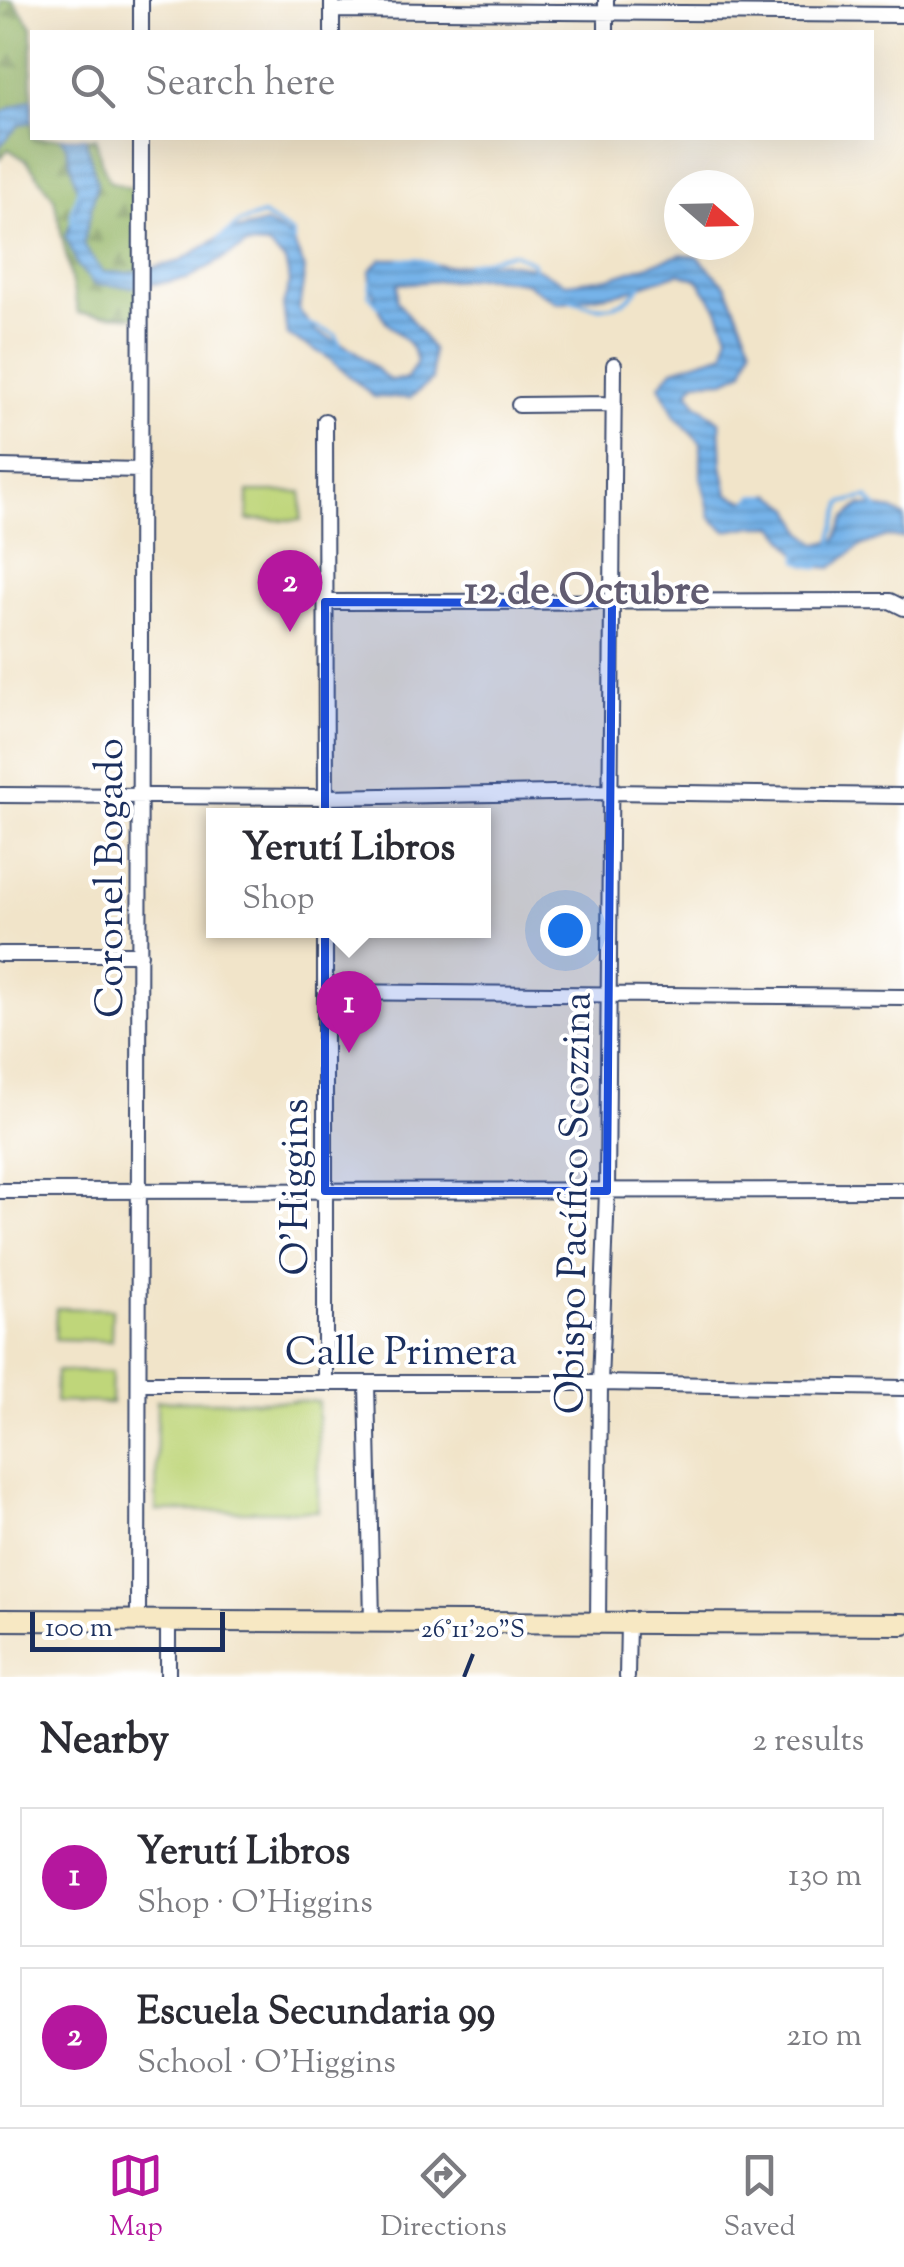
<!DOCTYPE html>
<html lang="en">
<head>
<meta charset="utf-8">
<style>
	:root { --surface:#fff; --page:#f7f7f7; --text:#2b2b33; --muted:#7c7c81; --line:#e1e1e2; --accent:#b5179e }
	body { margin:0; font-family:"Sorts Mill Goudy",serif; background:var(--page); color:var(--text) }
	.compass { position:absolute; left:664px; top:170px; width:90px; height:90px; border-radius:50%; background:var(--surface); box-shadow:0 10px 40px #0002; rotate:110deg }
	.scale { position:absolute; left:30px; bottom:25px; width:195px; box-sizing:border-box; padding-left:10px; border:5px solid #1b2f5e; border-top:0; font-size:28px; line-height:35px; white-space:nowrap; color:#1b2f5e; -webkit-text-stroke:8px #fff; paint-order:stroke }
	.you { position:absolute; left:565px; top:930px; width:35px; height:35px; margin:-25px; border:8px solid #fff; border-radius:50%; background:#1a73e8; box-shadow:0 0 0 15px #1a73e833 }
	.badge { display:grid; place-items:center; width:65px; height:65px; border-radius:50%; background:var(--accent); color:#fff; font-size:32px; font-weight:700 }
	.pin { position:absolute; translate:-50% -82px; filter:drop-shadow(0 2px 5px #0008) }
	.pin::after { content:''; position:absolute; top:52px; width:35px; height:30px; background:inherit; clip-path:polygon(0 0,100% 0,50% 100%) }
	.popup { position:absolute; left:206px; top:808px; width:285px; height:130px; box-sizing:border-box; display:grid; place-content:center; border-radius:0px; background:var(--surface); filter:drop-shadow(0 2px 8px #0005); font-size:32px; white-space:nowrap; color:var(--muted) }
	.popup b { font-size:38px; color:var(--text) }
	.popup::after { content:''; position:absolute; left:50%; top:100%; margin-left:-20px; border:20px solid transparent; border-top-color:var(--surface) }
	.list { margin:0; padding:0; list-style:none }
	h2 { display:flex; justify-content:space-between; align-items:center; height:130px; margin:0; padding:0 40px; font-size:42px }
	h2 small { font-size:32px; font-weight:400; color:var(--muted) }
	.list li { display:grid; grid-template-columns:65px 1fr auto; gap:30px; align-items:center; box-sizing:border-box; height:140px; margin:0 20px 20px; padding:0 20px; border:2px solid var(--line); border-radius:0px }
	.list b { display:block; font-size:38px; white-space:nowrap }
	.list p { margin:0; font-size:32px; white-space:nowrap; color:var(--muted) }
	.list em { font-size:32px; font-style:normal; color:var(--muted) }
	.icon { flex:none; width:55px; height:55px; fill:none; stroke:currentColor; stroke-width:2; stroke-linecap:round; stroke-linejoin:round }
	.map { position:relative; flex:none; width:904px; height:1677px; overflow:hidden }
	.search { position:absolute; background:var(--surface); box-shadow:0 10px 40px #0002; left:30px; right:30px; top:30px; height:110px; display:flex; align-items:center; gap:25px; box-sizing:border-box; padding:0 35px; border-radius:0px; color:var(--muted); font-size:38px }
	.sheet { height:450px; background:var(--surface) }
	nav { display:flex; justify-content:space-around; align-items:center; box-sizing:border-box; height:140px; border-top:2px solid var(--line); background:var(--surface); font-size:28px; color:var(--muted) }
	nav a { display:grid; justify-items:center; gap:5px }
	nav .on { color:var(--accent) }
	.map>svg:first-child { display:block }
</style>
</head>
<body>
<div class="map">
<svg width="904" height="1677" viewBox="0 0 904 1677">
	<defs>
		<pattern id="forest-firs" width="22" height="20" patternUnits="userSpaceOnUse" patternTransform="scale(2.5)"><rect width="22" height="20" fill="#97b76a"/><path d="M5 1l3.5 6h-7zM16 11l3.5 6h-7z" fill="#7a955a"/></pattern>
		<pattern id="water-rules" width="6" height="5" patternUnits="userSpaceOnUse" patternTransform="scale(2.5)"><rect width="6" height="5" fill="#76b3e9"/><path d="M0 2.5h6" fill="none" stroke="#6092c0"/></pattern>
	</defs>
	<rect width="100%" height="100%" fill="#fff"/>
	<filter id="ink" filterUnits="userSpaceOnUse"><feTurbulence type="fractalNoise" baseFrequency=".01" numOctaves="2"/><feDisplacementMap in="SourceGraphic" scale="20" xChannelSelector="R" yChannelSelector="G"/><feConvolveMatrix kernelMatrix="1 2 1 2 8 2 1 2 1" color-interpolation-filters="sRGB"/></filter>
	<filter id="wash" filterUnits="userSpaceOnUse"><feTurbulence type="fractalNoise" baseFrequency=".0048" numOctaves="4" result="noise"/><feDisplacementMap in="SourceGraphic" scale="40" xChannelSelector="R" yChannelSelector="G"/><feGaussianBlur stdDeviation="2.25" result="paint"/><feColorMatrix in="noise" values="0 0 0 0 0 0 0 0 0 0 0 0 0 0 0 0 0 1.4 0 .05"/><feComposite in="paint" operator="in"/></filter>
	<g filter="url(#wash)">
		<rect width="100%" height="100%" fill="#f1e4c9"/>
		<path fill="url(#forest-firs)" stroke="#597364" stroke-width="2.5" d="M0 0H13L32 27V138H96L101 161 109 181 141 192 140 317 78 313 54 198 27 161 8 149 0 159Z"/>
		<path fill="#bfd67a" stroke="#6d826c" stroke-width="2.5" d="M248 492H302L301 520H248Z
			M56 1308 112 1309 111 1341 55 1339Z
			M56 1371 112 1372 111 1403 55 1402Z
			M157 1401H318V1511H156Z"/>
		<path fill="url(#water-rules)" stroke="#4871a4" stroke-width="2.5" d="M32 99V122L20 124 0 146V115L4 111Z
			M61 138H85L97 183 83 245 103 272 129 273 178 262 229 232 265 223 291 237 305 269 299 310 315 331 354 350 389 380 407 379 417 362C410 336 403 342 388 324 376 309 372 290 370 271L381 259H402L444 266 499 262 533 267 566 283 609 278 682 254 698 257 726 286 752 346 744 371 725 380 697 381 688 390 696 403 720 422 722 465 728 494 744 501 772 494 792 508 804 533 818 544 836 540 845 518 860 505 893 510 904 517V538L886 536 860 546 831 568 806 565 775 526H754L726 531 711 518 701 477V443L675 416 660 385 673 369 725 353 728 334 718 309 697 279 679 273 624 292 558 303 524 282 488 277 398 284 397 300 432 349V380L410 398 374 397 326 356 287 335 283 305 290 283 285 261 268 246 247 245 187 279 133 287 94 284 78 266 66 237 79 197 66 145Z"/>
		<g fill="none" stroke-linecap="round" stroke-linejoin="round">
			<path stroke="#76b3e9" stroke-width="4" d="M72 222V210L79 188
				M219 239 241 222 263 215 293 234V242
				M400 260 416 259 434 265
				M468 264 512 253 533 262 534 269
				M371 281 369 295 380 307
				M571 300C600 310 622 312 641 285
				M309 324 336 335 340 346
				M749 501 754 496H767
				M832 543V537L842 503 867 497 879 511
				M798 553 799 561 817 568 820 565"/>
		</g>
	</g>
	<g filter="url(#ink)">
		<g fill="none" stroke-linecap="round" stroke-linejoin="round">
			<defs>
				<path id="street" d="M332 0V32
					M332 10 904 15
					M141 32V0
					M606 32V0
					M519 405 614 404
					M325 421 326 816
					M0 467 141 470
					M325 602 890 601 904 608
					M0 795 326 797 610 792 904 796
					M0 954H140
					M325 992 904 997
					M0 1191 904 1190
					M139 1383H600L904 1388
					M325 1383V930
					M367 1383 372 1621
					M138 1620 141 138
					M598 1623 600 1383 607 1191 614 365
					M168 1677V1619
					M627 1677 628 1622"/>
				<path id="secondary" d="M0 1620 904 1624"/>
			</defs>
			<use href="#street" stroke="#3b4a6e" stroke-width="18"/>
			<use href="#secondary" stroke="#3b4a6e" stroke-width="24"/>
			<use href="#street" stroke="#fff" stroke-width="14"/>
			<use href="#secondary" stroke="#f7e8c3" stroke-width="20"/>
		</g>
	</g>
	<path fill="#1d4ed8" fill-opacity="0.2" stroke="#1d4ed8" stroke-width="8" stroke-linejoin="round" d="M325 602 612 603 607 1191H325Z"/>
	<path fill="none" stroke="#1b2f5e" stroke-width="4" d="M464 1677 473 1654"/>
	<g text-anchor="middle" stroke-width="8" stroke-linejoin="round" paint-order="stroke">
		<g font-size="40" fill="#1b2f5e" stroke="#fff">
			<text transform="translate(108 878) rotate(-90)" y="14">Coronel Bogado</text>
			<text transform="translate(293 1187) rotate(-90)" y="14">O'Higgins</text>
			<text transform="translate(572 1203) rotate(-89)" y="14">Obispo Pacífico Scozzina</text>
			<text x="401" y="1364">Calle Primera</text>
		</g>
		<g font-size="42" font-weight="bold" fill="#615c71" stroke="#fff">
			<text x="587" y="603">12 de Octubre</text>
		</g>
	</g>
	<g font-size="25" text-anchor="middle" fill="#1b2f5e" stroke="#fff" stroke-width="8" stroke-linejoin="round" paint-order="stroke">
		<text x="473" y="1637">26°11'20"S</text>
	</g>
</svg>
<svg class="compass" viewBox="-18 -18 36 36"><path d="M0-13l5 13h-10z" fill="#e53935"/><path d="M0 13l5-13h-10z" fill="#7c7c81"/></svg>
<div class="scale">100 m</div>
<div class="you"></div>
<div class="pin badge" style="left:349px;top:1053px">1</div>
<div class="popup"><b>Yerutí Libros</b>Shop</div>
<div class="pin badge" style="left:290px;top:632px">2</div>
<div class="search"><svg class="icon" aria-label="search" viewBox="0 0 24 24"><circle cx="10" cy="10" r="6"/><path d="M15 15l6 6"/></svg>Search here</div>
</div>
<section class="sheet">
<h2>Nearby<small>2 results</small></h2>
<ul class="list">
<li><span class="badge">1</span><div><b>Yerutí Libros</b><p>Shop · O'Higgins</p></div><em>130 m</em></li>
<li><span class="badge">2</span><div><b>Escuela Secundaria 99</b><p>School · O'Higgins</p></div><em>210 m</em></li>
</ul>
</section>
<nav>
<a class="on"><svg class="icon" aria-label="map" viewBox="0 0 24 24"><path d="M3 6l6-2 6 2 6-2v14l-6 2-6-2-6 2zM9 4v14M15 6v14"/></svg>Map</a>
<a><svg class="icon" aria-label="directions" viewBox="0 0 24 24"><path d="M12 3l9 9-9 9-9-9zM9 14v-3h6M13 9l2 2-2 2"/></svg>Directions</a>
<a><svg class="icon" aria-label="saved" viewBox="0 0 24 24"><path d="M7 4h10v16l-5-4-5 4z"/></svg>Saved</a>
</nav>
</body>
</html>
